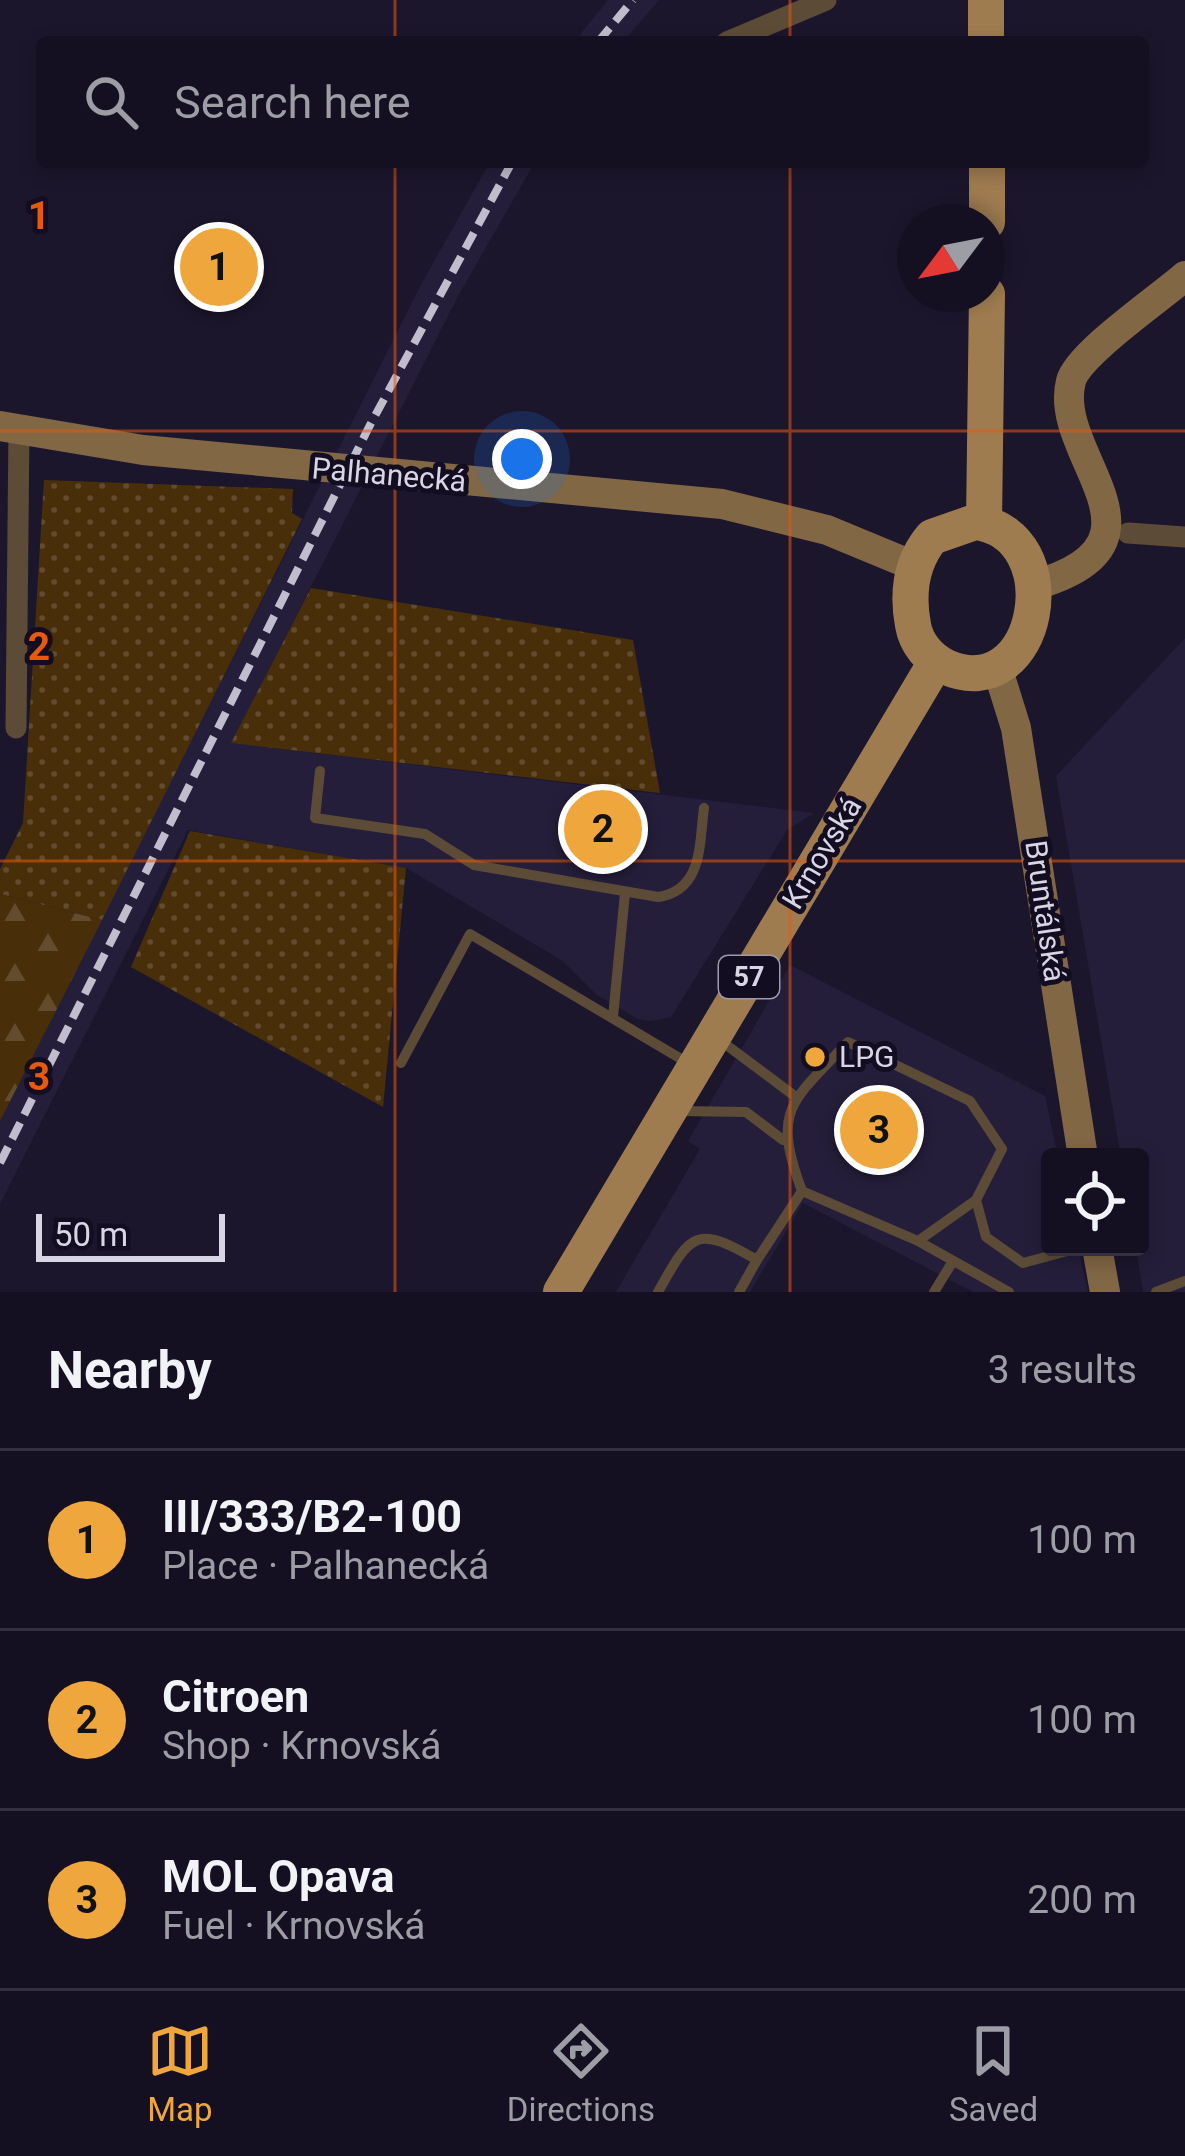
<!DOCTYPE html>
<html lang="en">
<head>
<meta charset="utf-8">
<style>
	:root { --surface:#151021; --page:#221e2e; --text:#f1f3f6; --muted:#9d9da5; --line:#34303f; --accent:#efa73d }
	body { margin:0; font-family:Roboto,sans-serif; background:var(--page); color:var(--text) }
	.controls { position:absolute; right:36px; bottom:36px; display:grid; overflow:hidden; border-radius:12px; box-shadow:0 6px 18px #0003 }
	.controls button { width:108px; height:108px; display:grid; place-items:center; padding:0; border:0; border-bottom:3px solid var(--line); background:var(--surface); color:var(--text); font:60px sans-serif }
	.compass { position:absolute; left:897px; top:204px; width:108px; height:108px; border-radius:50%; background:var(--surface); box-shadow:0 6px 18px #0003; rotate:238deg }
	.scale { position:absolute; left:36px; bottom:30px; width:189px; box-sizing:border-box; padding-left:12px; border:6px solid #d8d5e4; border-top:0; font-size:33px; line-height:42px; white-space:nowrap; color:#d8d5e4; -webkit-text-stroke:9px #130d22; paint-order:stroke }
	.you { position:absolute; left:522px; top:459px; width:42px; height:42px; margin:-30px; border:9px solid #fff; border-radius:50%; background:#1a73e8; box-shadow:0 0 0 18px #1a73e833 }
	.badge { display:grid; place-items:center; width:78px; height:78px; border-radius:50%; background:var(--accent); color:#111; font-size:39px; font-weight:700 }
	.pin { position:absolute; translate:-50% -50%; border:6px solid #fff; box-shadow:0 3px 12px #0006 }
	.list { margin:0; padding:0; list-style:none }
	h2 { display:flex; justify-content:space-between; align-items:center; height:156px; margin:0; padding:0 48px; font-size:51px }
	h2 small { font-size:39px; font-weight:400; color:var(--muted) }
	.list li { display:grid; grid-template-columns:78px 1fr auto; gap:36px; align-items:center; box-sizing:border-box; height:180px; padding:0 48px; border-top:3px solid var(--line) }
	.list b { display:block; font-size:45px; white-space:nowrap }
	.list p { margin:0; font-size:39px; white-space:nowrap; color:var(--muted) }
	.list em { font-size:39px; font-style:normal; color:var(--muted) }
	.icon { flex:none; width:66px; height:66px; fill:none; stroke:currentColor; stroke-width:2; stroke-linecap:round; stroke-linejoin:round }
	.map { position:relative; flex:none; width:1185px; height:1292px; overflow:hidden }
	.search { position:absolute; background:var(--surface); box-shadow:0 6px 18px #0003; left:36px; right:36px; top:36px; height:132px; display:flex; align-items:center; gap:30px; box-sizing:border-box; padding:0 42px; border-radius:12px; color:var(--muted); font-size:45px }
	.sheet { height:696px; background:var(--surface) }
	nav { display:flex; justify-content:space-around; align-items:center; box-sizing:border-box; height:168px; border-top:3px solid var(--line); background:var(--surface); font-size:33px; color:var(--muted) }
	nav a { display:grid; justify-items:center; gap:6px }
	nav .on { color:var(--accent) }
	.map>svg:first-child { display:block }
</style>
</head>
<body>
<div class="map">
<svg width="1185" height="1292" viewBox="0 0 1185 1292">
	<defs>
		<pattern id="grass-dots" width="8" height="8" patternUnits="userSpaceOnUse" patternTransform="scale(3)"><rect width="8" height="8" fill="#482f09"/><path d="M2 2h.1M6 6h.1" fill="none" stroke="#624c2d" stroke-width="1.8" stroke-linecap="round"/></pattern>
		<pattern id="forest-firs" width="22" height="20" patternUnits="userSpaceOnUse" patternTransform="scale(3)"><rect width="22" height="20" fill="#482f09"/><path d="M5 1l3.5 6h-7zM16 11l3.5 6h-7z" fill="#624c2d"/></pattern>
	</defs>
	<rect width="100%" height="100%" fill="#1c162c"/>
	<path fill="#251e3a" d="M608 0H659L623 42H574Z
		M490 162H535L457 298 232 743 814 813 787 830 671 1017 651 1021 638 1019 597 995 563 961 406 868 188 830 0 1204V1120L423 281Z
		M1185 638V1292H1143L1136 1247 1140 1157H1121L1056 776Z
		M790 965 1045 1096 1058 1157H1050V1247H1078L1088 1292H973L803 1203 750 1292H616L700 1149 688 1141Z"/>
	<path fill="url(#grass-dots)" d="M44 480 293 489 292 513 302 519 102 920 0 894V869L23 823Z
		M311 588 633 640 660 793 231 743Z
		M190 831 406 868 383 1107 131 967Z"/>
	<path fill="url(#forest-firs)" d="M0 894 102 920 0 1121Z"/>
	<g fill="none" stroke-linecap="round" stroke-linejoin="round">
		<path stroke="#5c4c37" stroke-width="10" d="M320 771 315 818 425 834 474 865 658 897C703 890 699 845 704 808
			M613 1017 625 893
			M717 1038 796 1097
			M401 1063 470 934 688 1063
			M679 1111 746 1112 783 1140
			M976 1200 918 1241 802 1191C771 1108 792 1102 848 1042L970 1101 1002 1149 976 1200 986 1237 1023 1263 1082 1247
			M918 1241 1009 1292
			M757 1260 802 1191
			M658 1292C691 1233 695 1224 757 1260L739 1292
			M934 1292 953 1261
			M1156 1292 1185 1281"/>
		<path stroke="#5c4c37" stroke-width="21" d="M727 42 826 0
			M1128 533 1185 537
			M16 728 19 428"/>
		<path stroke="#826745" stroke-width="30" d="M0 426 143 450 722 504 827 530 914 566
			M1032 586C1185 543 1051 456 1071 381 1078 354 1160 298 1185 276
			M997 667 1016 728 1083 1157
			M1097 1247 1105 1292"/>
		<path stroke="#9f7c50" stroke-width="36" d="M986 0V42
			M987 162V222
			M975 522C1071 534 1040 708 946 667 929 659 916 643 913 625 907 593 911 562 932 537Z
			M984 523 987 294
			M561 1292 936 662"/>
		<path stroke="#c0bdcd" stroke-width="8" stroke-dasharray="18 9" stroke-linecap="butt" d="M598 42 633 0
			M0 1163 369 427 512 162"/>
	</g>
	<path fill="none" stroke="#e8590c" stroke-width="3" stroke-opacity="0.55" d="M395 0V42M790 0V42M395 162V1292M790 162V1292M0 431H1185M0 861H1185"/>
	<circle fill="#efa73d" stroke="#130d22" stroke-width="4.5" cx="815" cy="1057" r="12"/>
	<g text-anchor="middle" stroke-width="10" stroke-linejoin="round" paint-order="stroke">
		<rect fill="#130d22" stroke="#9d99aa" stroke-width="3" x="719" y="956" width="60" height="42" rx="9"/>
		<g font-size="27" font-weight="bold" fill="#d8d5e4">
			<text x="749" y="986">57</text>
		</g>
		<g font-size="30" fill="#d8d5e4" stroke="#130d22">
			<text transform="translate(389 475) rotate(5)" y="10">Palhanecká</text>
			<text transform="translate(822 853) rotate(-59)" y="10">Krnovská</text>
			<text transform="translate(1045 911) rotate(82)" y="10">Bruntálská</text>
		</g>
		<g font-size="30" fill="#d8d5e4" stroke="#130d22" text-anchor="start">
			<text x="839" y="1067">LPG</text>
		</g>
	</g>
	<g font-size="39" text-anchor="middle" font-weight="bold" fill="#e8590c" stroke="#130d22" stroke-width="10" stroke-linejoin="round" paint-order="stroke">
		<text x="39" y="229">1</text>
		<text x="39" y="660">2</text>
		<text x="39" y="1090">3</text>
	</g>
</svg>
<div class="controls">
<button><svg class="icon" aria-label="locate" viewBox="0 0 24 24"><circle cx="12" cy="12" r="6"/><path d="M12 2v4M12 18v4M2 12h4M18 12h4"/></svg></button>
</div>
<svg class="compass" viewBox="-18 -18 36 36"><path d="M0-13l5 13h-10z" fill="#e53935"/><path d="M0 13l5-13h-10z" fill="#9d9da5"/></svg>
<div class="scale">50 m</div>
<div class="you"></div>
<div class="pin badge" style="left:219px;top:267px">1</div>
<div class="pin badge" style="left:603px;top:829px">2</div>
<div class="pin badge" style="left:879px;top:1130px">3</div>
<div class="search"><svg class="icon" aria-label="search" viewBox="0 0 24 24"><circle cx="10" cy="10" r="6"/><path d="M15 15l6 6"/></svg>Search here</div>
</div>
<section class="sheet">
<h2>Nearby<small>3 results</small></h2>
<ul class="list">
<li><span class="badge">1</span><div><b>III/333/B2-100</b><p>Place · Palhanecká</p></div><em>100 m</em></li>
<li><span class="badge">2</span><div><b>Citroen</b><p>Shop · Krnovská</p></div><em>100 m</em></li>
<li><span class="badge">3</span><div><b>MOL Opava</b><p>Fuel · Krnovská</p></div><em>200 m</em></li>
</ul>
</section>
<nav>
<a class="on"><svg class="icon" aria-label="map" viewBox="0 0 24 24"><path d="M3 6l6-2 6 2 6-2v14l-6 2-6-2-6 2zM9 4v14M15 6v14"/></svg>Map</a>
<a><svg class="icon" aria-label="directions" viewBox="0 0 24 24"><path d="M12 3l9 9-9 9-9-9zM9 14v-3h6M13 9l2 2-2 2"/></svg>Directions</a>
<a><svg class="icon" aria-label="saved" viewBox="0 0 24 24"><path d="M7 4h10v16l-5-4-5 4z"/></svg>Saved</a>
</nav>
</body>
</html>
